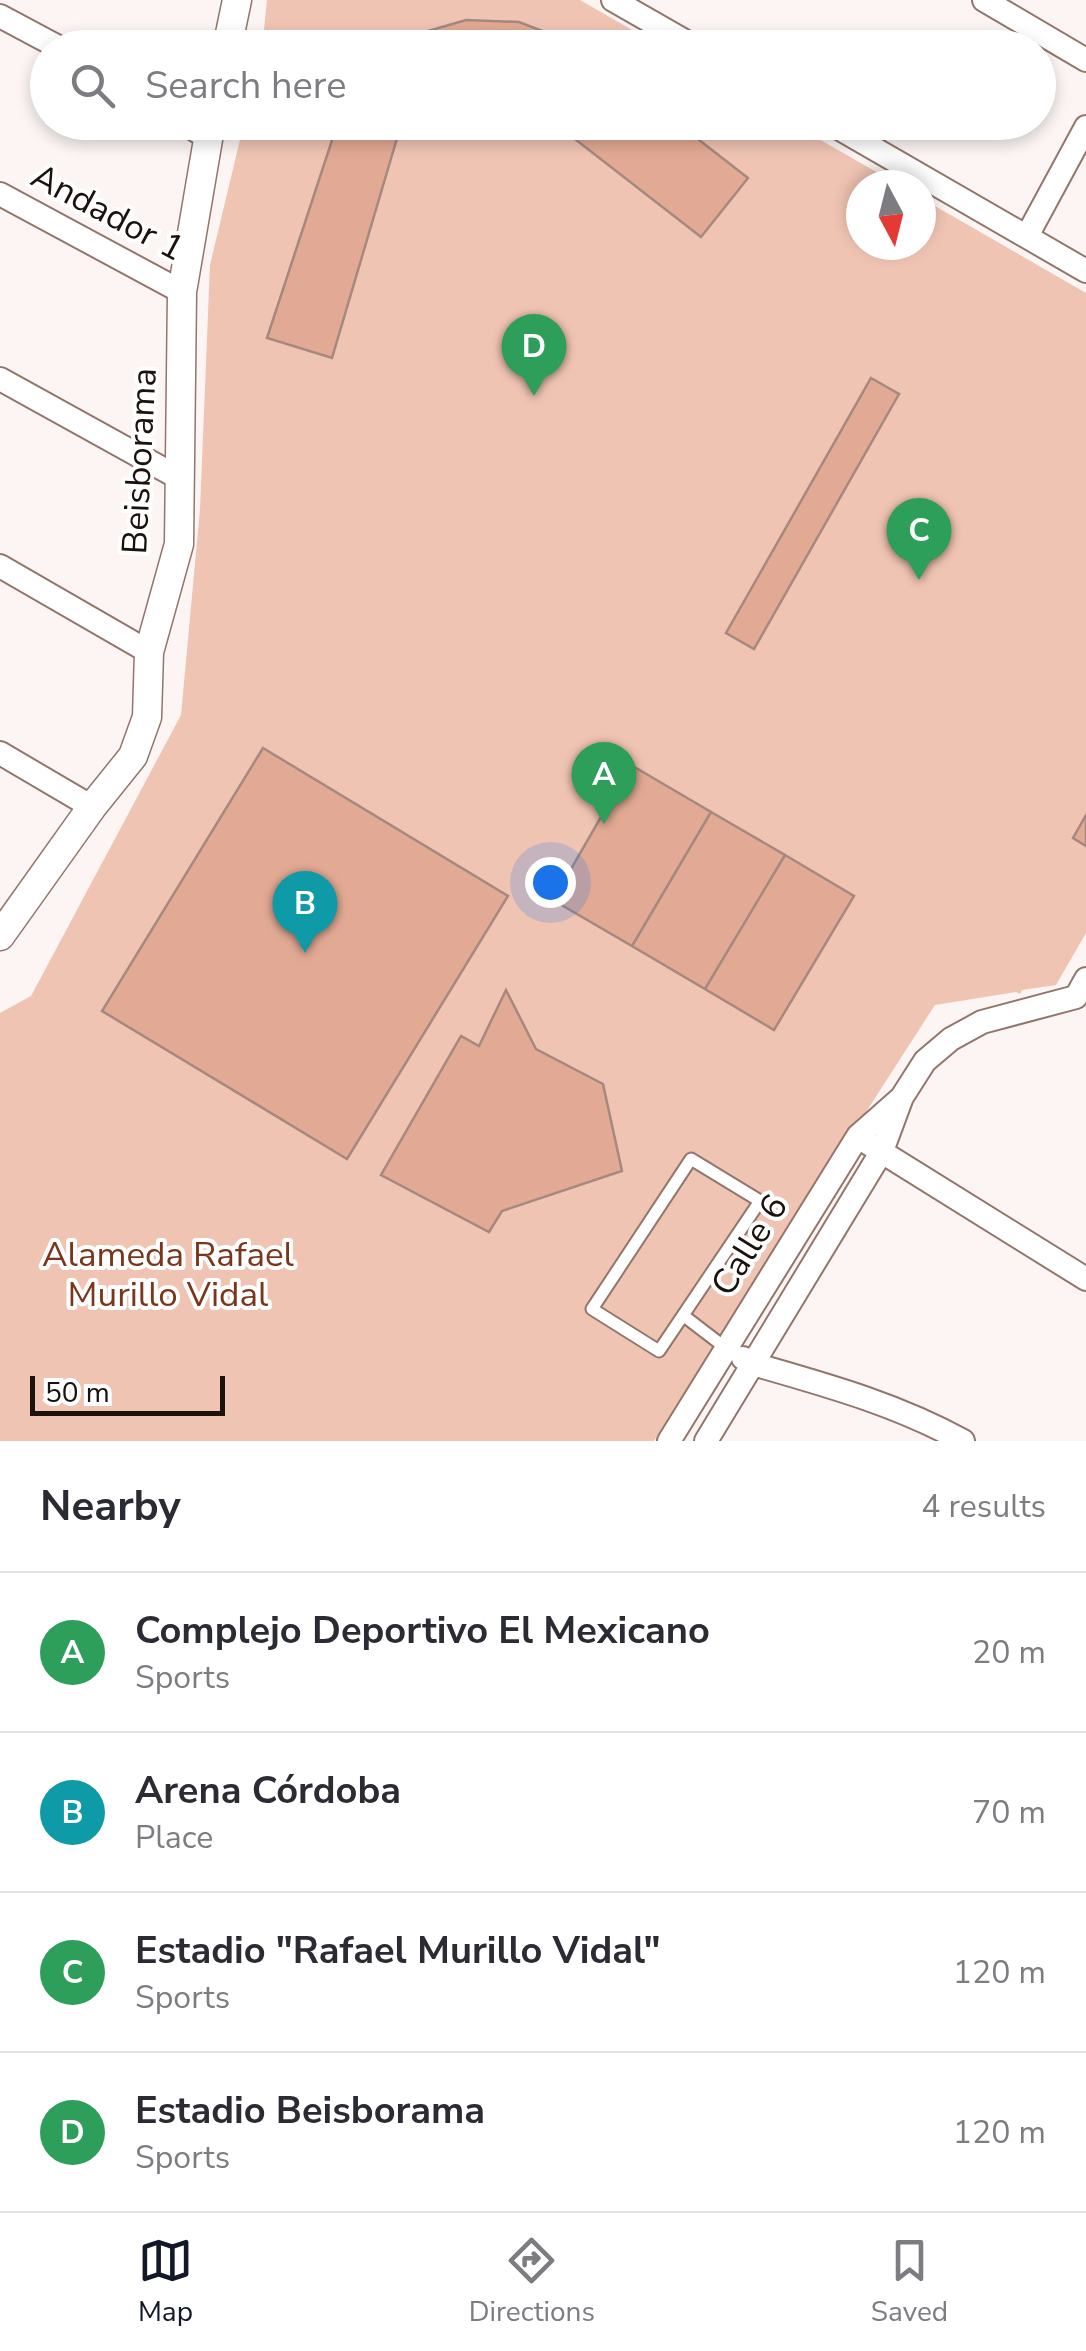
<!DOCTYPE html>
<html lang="en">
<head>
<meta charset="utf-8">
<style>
	:root { --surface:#fff; --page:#f7f7f7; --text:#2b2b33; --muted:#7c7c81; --line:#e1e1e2; --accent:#111827 }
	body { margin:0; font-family:"Nunito Sans",sans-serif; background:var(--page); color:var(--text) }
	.compass { position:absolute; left:846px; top:170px; width:90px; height:90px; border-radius:50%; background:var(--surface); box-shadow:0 5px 15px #0003; rotate:173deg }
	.scale { position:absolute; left:30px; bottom:25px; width:195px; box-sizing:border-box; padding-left:10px; border:5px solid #1b110d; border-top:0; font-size:28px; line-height:35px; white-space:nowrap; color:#1b110d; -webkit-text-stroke:8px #fff; paint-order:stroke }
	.you { position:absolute; left:550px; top:882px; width:35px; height:35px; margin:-25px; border:8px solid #fff; border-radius:50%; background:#1a73e8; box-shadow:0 0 0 15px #1a73e833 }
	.badge { display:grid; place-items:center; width:65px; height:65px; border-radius:50%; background:var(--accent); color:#fff; font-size:32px; font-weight:700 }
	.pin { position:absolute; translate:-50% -82px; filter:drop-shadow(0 2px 5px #0008) }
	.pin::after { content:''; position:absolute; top:52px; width:35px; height:30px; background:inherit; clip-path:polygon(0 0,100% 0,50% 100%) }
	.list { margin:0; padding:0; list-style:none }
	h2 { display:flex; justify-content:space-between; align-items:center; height:130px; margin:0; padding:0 40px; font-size:42px }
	h2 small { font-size:32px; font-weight:400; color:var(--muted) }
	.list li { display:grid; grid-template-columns:65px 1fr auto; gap:30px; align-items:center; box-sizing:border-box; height:160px; padding:0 40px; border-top:2px solid var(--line) }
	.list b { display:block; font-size:38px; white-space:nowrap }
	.list p { margin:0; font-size:32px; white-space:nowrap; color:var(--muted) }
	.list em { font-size:32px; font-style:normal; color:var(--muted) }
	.icon { flex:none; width:55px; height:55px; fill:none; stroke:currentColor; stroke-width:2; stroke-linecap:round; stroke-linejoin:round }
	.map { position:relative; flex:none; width:1086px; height:1441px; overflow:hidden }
	.search { position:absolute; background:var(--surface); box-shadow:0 5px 15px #0003; left:30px; right:30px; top:30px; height:110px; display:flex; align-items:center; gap:25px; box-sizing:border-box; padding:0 35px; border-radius:55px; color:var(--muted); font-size:38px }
	.sheet { height:770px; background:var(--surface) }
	nav { display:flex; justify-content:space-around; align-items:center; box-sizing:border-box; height:140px; border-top:2px solid var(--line); background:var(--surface); font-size:28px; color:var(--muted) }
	nav a { display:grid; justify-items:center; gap:5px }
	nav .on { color:var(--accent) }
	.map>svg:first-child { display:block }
</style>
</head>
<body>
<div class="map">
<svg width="1086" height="1441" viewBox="0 0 1086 1441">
	<rect width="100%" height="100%" fill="#fcf5f3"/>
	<path fill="#f0c4b3" d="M267 0H580L662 47 262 48Z
		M244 123H791L899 185H861V245H921V198L1086 293V933L1056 985 1022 990 1020 994 1016 992 935 1005 654 1441H0V1013L31 996 181 715 200 509 210 265Z"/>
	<path fill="#e2aa94" stroke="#a5897e" stroke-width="2.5" d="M466 20 519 22 569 41 578 48H398L418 34Z
		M338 122H409L398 135 332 358 267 338Z
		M553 122H676L748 178 701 237Z
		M871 378 899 394 754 649 726 633Z
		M263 748 508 896 347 1159 102 1011Z
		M631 765 711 812 632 946 553 900Z
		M711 812 785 855 705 989 632 946Z
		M1086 815V846L1073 838Z
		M785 855 854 896 774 1030 705 989Z
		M506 990 536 1049 603 1084 622 1171 502 1211 489 1232 381 1175 461 1036 479 1046Z"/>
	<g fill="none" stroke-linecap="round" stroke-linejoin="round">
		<defs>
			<path id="service" d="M691 1159 760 1201 659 1351 592 1309Z
				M684 1316 727 1349"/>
			<path id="minor" d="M613 0 697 48
				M984 0 1086 60
				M0 16 60 48
				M182 122 208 138
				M828 122 1086 271
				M0 194 182 292
				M1027 236 1086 127
				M0 379 181 479
				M0 566 149 652
				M0 753 92 807
				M869 1144 1086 1279
				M743 1358 753 1364C826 1385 896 1404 963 1441
				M669 1441 858 1136 900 1099
				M706 1441 882 1151 902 1097 925 1061 951 1039 982 1022 1076 997 1086 979"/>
			<path id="tertiary" d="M227 48 237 0
				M0 936 92 807 133 756 147 717 149 652 179 544 182 292 211 122"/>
		</defs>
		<use href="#service" stroke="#92766c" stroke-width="15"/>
		<use href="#minor" stroke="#92766c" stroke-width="26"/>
		<use href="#tertiary" stroke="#92766c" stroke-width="31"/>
		<use href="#service" stroke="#fff" stroke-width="11"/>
		<use href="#minor" stroke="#fff" stroke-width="22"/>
		<use href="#tertiary" stroke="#fff" stroke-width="28"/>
	</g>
	<g text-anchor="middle" stroke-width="8" stroke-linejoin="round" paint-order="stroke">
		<g font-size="35" fill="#1b110d" stroke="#fff">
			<text transform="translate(108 212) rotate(28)" y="12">Andador 1</text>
			<text transform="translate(139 461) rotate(-87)" y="12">Beisborama</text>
			<text transform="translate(749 1245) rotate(-58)" y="12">Calle 6</text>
		</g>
		<g font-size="35" fill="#7a361a" stroke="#fff">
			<text x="168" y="1266">Alameda Rafael<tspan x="168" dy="40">Murillo Vidal</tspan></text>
		</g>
	</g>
</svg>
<svg class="compass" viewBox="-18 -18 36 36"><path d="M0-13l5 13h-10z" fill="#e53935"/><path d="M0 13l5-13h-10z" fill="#7c7c81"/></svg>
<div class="scale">50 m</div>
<div class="you"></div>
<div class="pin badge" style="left:604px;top:824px;background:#2e9e5b">A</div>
<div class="pin badge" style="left:305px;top:953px;background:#0f9aa8">B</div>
<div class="pin badge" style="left:919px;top:580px;background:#2e9e5b">C</div>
<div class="pin badge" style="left:534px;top:396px;background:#2e9e5b">D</div>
<div class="search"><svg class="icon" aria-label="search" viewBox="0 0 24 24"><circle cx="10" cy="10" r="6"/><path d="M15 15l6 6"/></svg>Search here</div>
</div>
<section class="sheet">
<h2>Nearby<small>4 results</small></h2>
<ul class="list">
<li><span class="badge" style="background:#2e9e5b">A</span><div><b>Complejo Deportivo El Mexicano</b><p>Sports</p></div><em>20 m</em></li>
<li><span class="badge" style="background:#0f9aa8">B</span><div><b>Arena Córdoba</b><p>Place</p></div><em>70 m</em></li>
<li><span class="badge" style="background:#2e9e5b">C</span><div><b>Estadio &quot;Rafael Murillo Vidal&quot;</b><p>Sports</p></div><em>120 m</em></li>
<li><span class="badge" style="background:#2e9e5b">D</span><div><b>Estadio Beisborama</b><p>Sports</p></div><em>120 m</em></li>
</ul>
</section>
<nav>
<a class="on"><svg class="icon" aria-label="map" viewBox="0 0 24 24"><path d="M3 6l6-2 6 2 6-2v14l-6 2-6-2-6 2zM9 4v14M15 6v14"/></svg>Map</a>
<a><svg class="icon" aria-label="directions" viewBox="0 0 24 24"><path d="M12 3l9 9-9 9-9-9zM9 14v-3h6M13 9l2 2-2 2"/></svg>Directions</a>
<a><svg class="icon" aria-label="saved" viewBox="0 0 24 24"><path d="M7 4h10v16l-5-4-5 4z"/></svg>Saved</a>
</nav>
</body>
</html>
